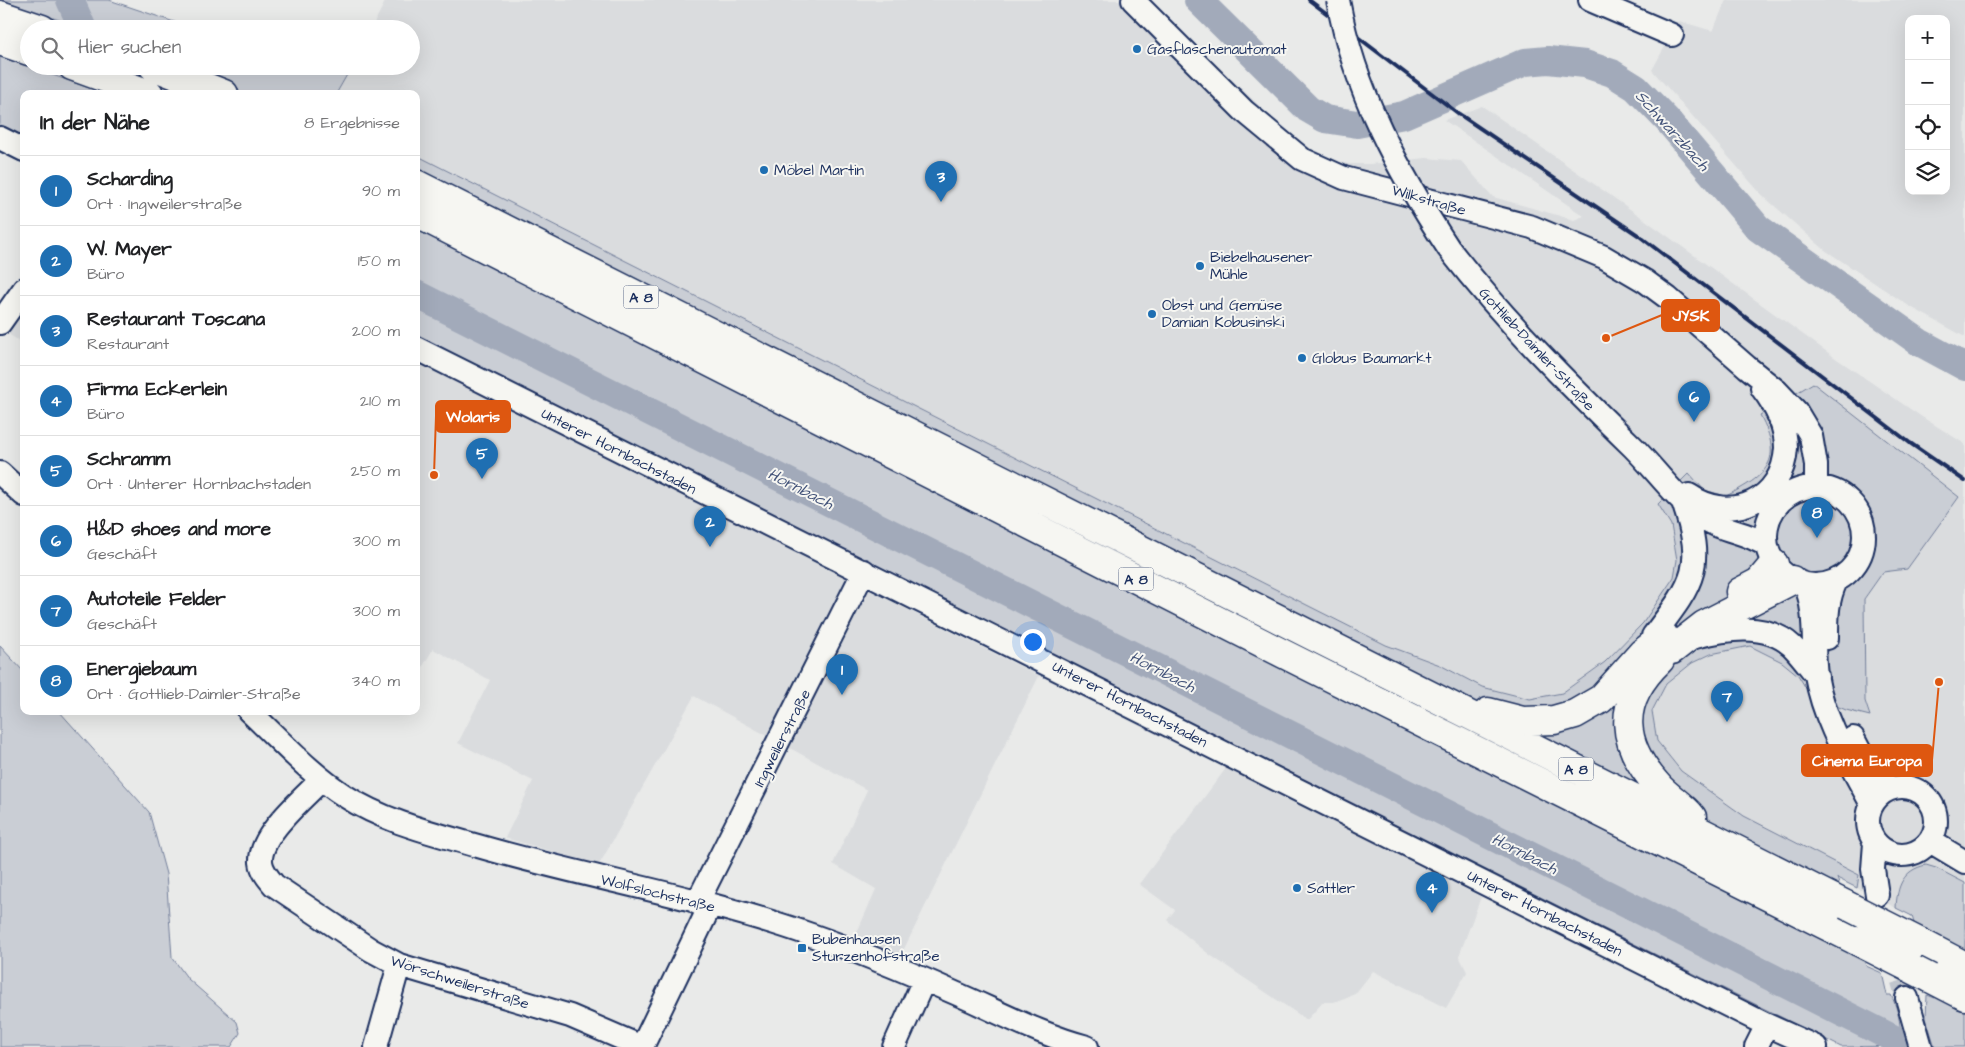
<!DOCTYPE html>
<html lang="de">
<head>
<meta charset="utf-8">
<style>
	:root { --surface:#fff; --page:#f6f6f6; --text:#202124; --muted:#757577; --line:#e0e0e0; --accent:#1f6fb2 }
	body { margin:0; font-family:"Architects Daughter",sans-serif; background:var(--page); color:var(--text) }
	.controls { position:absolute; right:15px; top:15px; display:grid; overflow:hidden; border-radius:10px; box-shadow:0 5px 20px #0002 }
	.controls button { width:45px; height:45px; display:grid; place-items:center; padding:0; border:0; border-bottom:1px solid var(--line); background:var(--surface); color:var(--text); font:25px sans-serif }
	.you { position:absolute; left:1032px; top:641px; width:18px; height:18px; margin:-12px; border:4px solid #fff; border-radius:50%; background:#1a73e8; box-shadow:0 0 0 8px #1a73e833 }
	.badge { display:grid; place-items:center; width:32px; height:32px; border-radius:50%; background:var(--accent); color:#fff; font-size:16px; font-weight:700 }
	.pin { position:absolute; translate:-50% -41px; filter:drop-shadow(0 1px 2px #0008) }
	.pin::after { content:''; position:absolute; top:26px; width:18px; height:15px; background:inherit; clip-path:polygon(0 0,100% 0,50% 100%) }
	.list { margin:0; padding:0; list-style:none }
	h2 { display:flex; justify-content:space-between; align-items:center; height:65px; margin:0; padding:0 20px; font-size:21px }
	h2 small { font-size:16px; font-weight:400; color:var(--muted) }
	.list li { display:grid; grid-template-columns:32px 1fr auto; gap:15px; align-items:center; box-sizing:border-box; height:70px; padding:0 20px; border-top:1px solid var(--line) }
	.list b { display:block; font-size:19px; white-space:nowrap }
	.list p { margin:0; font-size:16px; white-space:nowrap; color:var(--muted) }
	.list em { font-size:16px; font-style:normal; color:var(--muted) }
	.icon { flex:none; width:28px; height:28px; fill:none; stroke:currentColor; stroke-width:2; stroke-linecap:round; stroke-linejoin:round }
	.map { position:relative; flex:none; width:1965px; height:1047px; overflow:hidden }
	.search { position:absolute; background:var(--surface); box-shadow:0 5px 20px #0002; left:20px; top:20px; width:400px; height:55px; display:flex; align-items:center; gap:12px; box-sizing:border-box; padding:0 18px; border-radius:28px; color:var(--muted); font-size:19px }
	.panel { position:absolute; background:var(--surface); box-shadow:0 5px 20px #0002; left:20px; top:90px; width:400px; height:625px; border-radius:10px }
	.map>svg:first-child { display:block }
</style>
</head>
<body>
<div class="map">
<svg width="1965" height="1047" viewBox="0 0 1965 1047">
	<rect width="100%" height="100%" fill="#e9eae9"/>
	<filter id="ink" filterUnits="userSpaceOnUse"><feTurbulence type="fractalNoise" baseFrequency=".02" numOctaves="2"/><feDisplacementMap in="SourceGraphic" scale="10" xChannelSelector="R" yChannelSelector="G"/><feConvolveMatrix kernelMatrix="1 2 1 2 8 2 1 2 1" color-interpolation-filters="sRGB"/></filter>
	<g filter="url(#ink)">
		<path fill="#dadcde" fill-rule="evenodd" d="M386 0H1145L1199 48 1293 138 1331 160 1349 164H1370L1426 158 1461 161 1493 197 1574 220 1584 216 1444 120 1482 106 1637 214 1834 357 1922 417 1965 444V883L1936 868 1897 891 1896 908 1857 888 1859 875 1744 816 1681 771 1657 741 1652 711 1666 684 1692 663 1711 654 1750 646 1781 662 1798 675 1810 695 1870 715 1865 701 1864 599 1883 571 1768 429 1772 448 1768 465 1755 481 1726 496 1704 490 1671 525 1677 560 1674 577 1643 623 1605 662 1562 693 1530 699 1482 687 1440 665 1386 645 416 155V94H336L352 66H411V29H371Z
			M1726 0H1965V337L1909 306 1825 250 1762 195 1652 70 1679 21 1713 31ZM1909 19H1946V191H1909Z
			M24 306V344L5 332Z
			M416 361 1039 676 900 957 855 937 876 889 833 864 867 790 694 696 599 865 505 838 533 781 458 743 490 680 433 649 416 678Z
			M1227 767 1481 897 1459 956 1467 972 1446 1008 1373 971 1355 994 1334 1002H1323L1307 1020 1210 955 1167 920 1175 910 1139 884Z"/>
		<path fill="#caced5" stroke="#727e9a" d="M0 0H109L195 29H85L7 2 29 53V66H35L36 69 106 94H24V138L0 126Z
			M153 66H352L336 94H161Z
			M416 155 1386 645 1440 665 1482 687 1530 699 1562 693 1605 662 1643 623 1674 577 1677 560 1671 525 1658 504 1689 473 1704 490 1726 496C1766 476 1785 461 1760 415L1813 383 1959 497 1907 569 1883 572 1864 599 1865 701 1870 716 1846 710 1810 695 1798 675 1782 662 1750 646 1711 654 1692 663 1666 684 1652 711 1657 741 1681 771 1744 816 1859 875 1857 888 1837 878 1866 966 1882 973 1887 995H1891C1899 1011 1902 1029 1900 1046L1841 1047 416 336Z
			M0 646 24 672V711H59L149 812 166 874 172 957 188 979 237 1022 240 1033 231 1047H0Z
			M1926 865 1936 868 1965 883V1047H1935L1926 1018 1927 995 1935 998 1912 916 1896 908C1897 886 1903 870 1926 865Z"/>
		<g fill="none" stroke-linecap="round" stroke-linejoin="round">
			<path stroke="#a2aaba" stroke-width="28" d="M70 0 83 29
				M1198 0 1308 109 1325 119 1357 124 1404 115 1525 62 1548 60 1585 64 1612 73 1636 88 1668 121 1758 228 1919 342 1965 367
				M416 294 1910 1047"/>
			<path stroke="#c0c5cd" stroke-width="22" stroke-dasharray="22 11" stroke-linecap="butt" d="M1892 949 1907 998"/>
			<defs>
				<path id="minor" d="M1133 0 1244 111 1302 159 1344 178 1532 227 1604 257 1645 281 1668 298 1747 367 1777 391 1796 411 1811 436 1816 465V487
					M1590 0 1672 35
					M0 138 24 150
					M1449 249C1505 321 1567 383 1633 447 1656 470 1675 498 1702 517 1722 532 1747 531 1767 546
					M0 323 24 289
					M416 348 1767 1025 1816 1047
					M0 473 24 495
					M1766 536a49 49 0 1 1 98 0a49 49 0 1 1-98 0Z
					M1689 495C1731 524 1783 501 1786 448 1786 426 1775 405 1762 388
					M1805 584C1817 612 1812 645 1816 675 1824 722 1850 763 1872 805
					M1653 636C1693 583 1706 569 1683 502
					M1695 637C1726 629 1766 622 1792 646 1801 655 1809 666 1817 676
					M1827 638C1827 616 1827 600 1836 581
					M249 711C280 740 310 774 345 796 385 822 433 833 478 846 588 878 703 897 811 935 860 952 908 972 955 993 999 1012 1041 1035 1087 1047
					M1853 738 1864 759 1890 789
					M321 780C304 798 259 835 261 862 262 871 268 878 274 885L371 950 399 965 570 1016 642 1047 710 906
					M1868 821a34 34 0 1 1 68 0a34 34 0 1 1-68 0Z
					M1930 841 1965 862
					M1875 843 1873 869 1877 895
					M697 903 864 571
					M1907 998 1921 1047
					M376 1047 399 965
					M894 1047 924 980
					M1756 1047 1767 1025"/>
				<path id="major" d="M1740 592 1759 582 1774 564
					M1672 650 1704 625 1792 580"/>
				<path id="highway" d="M0 15 42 29
					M0 41 29 51
					M72 66 149 94
					M153 66 224 94
					M416 184 1846 905
					M416 213 1284 654 1857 941
					M1660 660C1615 703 1620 745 1661 789 1671 799 1683 806 1692 817
					M1488 712 1523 721 1554 720 1575 714 1601 699 1642 653 1664 636
					M1921 943 1965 966
					M1930 978 1965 996"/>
			</defs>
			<use href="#minor" stroke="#1b2f5e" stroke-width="26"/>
			<use href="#major" stroke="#1b2f5e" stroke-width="31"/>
			<use href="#highway" stroke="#1b2f5e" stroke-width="31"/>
			<use href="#minor" stroke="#f6f6f2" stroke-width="22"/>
			<use href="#major" stroke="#f6f6f2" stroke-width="28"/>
			<use href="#highway" stroke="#f6f6f2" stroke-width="28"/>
			<path stroke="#1b2f5e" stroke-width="4" d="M1309 0 1459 114 1638 235 1910 443 1965 481"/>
			<defs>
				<path id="minor-bridge" d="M1338 0C1354 91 1399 173 1449 249"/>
				<path id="highway-bridge" d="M1846 905 1921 943
					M1857 941 1930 978"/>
			</defs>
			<use href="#minor-bridge" stroke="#1b2f5e" stroke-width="26" stroke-linecap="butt"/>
			<use href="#highway-bridge" stroke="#1b2f5e" stroke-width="31" stroke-linecap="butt"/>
			<use href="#minor-bridge" stroke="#f6f6f2" stroke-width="22"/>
			<use href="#highway-bridge" stroke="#f6f6f2" stroke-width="28"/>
		</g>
	</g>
	<g fill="#1f6fb2" stroke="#f6f6f2" stroke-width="2">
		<circle cx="1137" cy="49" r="5"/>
		<circle cx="764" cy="170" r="5"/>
		<circle cx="1200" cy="266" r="5"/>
		<circle cx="1152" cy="314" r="5"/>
		<circle cx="1302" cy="358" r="5"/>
		<circle cx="1297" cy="888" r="5"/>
		<rect x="797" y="943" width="10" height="10" rx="2.5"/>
	</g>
	<g text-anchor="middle" stroke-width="4" stroke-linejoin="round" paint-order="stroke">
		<g fill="#f6f6f2" stroke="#5d6b8a" stroke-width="1">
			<rect x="623.5" y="285.5" width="35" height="23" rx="4"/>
			<rect x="1118.5" y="567.5" width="35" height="23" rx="4"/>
			<rect x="1558.5" y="757.5" width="35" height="23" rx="4"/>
		</g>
		<g font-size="14" font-weight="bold" fill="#1b2f5e">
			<text x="641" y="302">A 8</text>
			<text x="1136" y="584">A 8</text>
			<text x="1576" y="774">A 8</text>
		</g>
		<g font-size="15" fill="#1b2f5e" stroke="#f6f6f2" text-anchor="start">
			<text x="1147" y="54">Gasflaschenautomat</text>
			<text x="774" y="175">Möbel Martin</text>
			<text x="1210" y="262">Biebelhausener<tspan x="1210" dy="17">Mühle</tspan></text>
			<text x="1162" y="310">Obst und Gemüse<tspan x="1162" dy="17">Damian Kobusinski</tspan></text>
			<text x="1312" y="363">Globus Baumarkt</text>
			<text x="1307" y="893">Sattler</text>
			<text x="812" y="944">Bubenhausen<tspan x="812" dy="17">Sturzenhofstraße</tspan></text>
		</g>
		<g font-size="15" fill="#1b2f5e" stroke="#f6f6f2">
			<text transform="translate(1429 200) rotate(16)" y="5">Wilkstraße</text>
			<text transform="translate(1537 349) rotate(47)" y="5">Gottlieb-Daimler-Straße</text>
			<text transform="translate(619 451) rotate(27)" y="5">Unterer Hornbachstaden</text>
			<text transform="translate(1130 704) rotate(27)" y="5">Unterer Hornbachstaden</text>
			<text transform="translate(782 738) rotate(-63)" y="5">Ingweilerstraße</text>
			<text transform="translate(658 893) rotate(14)" y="5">Wolfslochstraße</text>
			<text transform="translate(1545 913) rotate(27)" y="5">Unterer Hornbachstaden</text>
			<text transform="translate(460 982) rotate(18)" y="5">Wörschweilerstraße</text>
		</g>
		<g font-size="16" font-style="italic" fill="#44547a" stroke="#f6f6f2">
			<text transform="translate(1673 130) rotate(48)" y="6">Schwarzbach</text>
			<text transform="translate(801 488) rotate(27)" y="6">Hornbach</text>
			<text transform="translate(1163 671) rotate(27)" y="6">Hornbach</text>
			<text transform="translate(1525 853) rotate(27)" y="6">Hornbach</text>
		</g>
	</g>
	<path fill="none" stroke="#de5710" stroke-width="2" d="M1606 338L1662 315M434 475L436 416M1939 682L1932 760"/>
	<g fill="#de5710" stroke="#f6f6f2" stroke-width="2">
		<circle cx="1606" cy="338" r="5"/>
		<circle cx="434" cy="475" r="5"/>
		<circle cx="1939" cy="682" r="5"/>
	</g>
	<g fill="#de5710" stroke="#de5710" stroke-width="2">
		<rect x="1662" y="300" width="57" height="31" rx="5"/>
		<rect x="436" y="401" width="74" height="31" rx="5"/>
		<rect x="1802" y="745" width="130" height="31" rx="5"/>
	</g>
	<g font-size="16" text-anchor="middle" font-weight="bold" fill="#fff">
		<text x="1691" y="321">JYSK</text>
		<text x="473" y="422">Wolaris</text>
		<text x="1867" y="766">Cinema Europa</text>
	</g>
</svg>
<div class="controls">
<button>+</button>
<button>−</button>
<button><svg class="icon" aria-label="locate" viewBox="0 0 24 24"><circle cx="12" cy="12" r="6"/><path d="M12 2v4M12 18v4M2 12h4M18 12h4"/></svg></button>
<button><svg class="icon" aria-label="layers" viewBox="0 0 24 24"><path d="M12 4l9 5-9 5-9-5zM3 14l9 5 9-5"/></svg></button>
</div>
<div class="you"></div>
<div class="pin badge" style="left:842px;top:695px">1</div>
<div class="pin badge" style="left:710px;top:547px">2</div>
<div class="pin badge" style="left:941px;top:202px">3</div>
<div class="pin badge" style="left:1432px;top:913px">4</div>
<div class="pin badge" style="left:482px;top:479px">5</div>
<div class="pin badge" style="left:1694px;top:422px">6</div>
<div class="pin badge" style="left:1727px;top:722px">7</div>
<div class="pin badge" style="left:1817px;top:538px">8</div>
<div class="search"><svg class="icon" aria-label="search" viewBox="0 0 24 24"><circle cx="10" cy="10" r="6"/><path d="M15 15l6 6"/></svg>Hier suchen</div>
<section class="panel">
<h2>In der Nähe<small>8 Ergebnisse</small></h2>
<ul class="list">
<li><span class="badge">1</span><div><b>Scharding</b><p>Ort · Ingweilerstraße</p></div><em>90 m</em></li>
<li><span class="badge">2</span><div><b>W. Mayer</b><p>Büro</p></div><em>150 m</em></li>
<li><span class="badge">3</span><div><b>Restaurant Toscana</b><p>Restaurant</p></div><em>200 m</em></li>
<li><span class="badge">4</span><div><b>Firma Eckerlein</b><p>Büro</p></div><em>210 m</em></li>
<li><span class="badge">5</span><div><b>Schramm</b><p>Ort · Unterer Hornbachstaden</p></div><em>250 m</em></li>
<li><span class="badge">6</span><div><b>H&amp;D shoes and more</b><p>Geschäft</p></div><em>300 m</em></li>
<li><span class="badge">7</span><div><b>Autoteile Felder</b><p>Geschäft</p></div><em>300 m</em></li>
<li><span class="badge">8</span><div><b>Energiebaum</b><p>Ort · Gottlieb-Daimler-Straße</p></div><em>340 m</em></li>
</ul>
</section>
</div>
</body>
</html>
